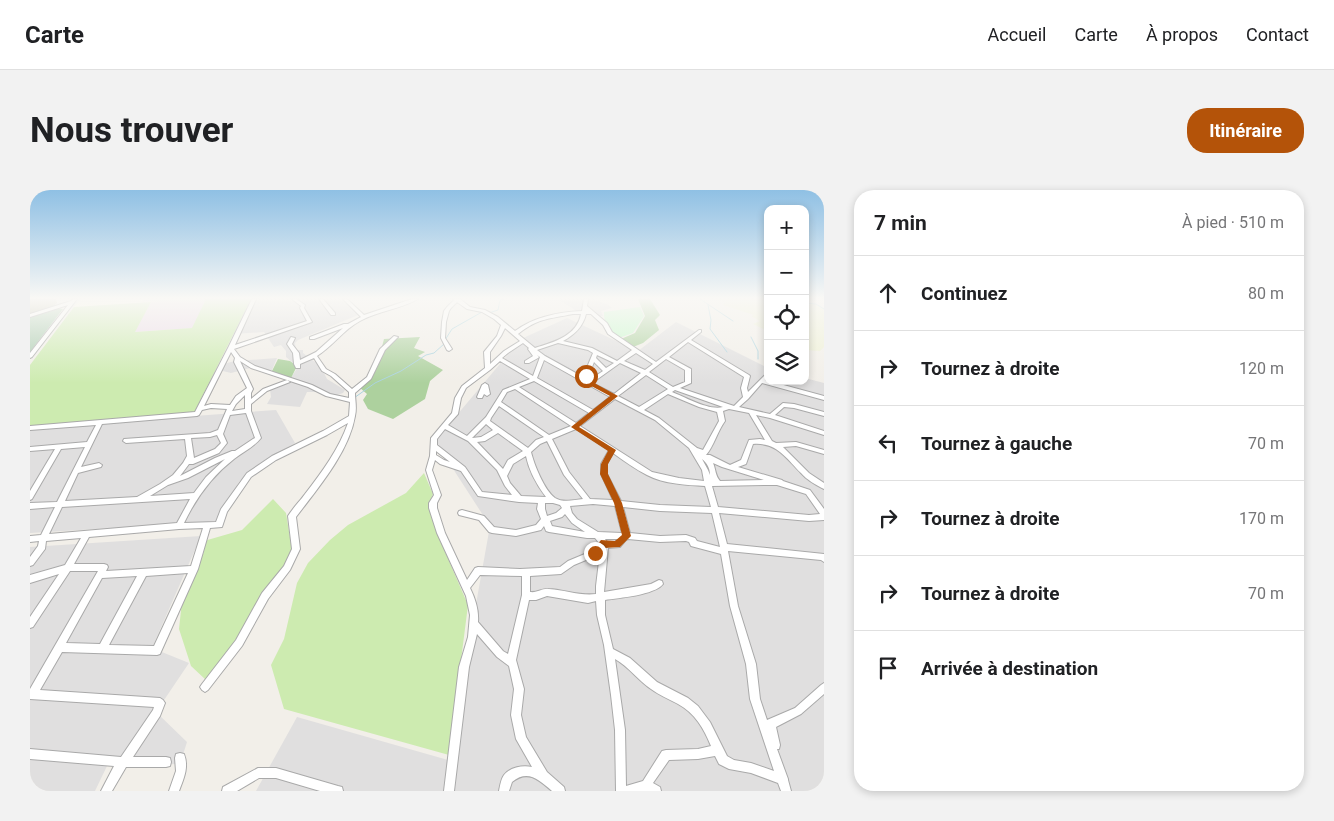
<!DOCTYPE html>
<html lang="fr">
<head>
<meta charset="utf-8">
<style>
	:root { --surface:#fff; --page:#f2f2f2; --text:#202124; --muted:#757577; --line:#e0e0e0; --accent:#b45309 }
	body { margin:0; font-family:Roboto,sans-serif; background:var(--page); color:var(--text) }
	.controls { position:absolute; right:15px; top:15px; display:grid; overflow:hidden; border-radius:10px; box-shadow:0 2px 8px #0003 }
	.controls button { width:45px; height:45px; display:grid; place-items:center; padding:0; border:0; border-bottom:1px solid var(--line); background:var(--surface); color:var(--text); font:25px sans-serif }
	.stop { position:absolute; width:15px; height:15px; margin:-11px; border:4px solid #b45309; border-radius:50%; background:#fff }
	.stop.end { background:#b45309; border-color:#fff; box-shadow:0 1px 5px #0008 }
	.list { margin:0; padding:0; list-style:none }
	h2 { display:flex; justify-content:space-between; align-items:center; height:65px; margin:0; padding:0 20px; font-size:21px }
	h2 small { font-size:16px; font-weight:400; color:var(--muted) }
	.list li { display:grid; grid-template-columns:32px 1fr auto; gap:15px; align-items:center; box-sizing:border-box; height:75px; padding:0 20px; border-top:1px solid var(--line) }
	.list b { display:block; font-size:19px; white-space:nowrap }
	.list em { font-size:16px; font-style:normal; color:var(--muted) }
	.icon { flex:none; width:28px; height:28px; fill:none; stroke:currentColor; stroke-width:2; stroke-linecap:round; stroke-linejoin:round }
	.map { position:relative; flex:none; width:794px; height:601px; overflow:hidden; border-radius:20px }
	header { display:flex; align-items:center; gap:30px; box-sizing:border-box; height:70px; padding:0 25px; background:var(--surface); border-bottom:1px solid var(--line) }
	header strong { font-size:24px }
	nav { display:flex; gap:28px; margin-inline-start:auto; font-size:18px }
	.intro { display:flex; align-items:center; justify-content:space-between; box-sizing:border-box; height:120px; padding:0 30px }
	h1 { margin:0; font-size:35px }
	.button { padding:12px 22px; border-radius:20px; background:var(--accent); color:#fff; font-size:18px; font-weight:700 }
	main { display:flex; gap:30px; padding:0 30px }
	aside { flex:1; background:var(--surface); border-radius:20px; box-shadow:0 2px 8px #0003 }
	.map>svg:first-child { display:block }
</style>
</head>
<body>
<header>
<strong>Carte</strong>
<nav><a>Accueil</a><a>Carte</a><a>À propos</a><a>Contact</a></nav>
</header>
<div class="intro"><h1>Nous trouver</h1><a class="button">Itinéraire</a></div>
<main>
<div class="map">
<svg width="794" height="601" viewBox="0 0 794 601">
	<rect width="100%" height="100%" fill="#f2efe9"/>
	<path fill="#e0dfdf" d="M221 109H313L328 125 268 150 265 153 266 160H273V163L285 172 288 171 297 189 315 200 313 203 304 206 292 202H277L270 217 237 214 241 207 240 199 258 192 268 177 256 167V161L251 155 244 157 234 142 203 144Z
		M528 109H563L577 114 582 118 571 121 573 126H566L555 115 548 122Z
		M537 128 608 161 646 132 738 178V191H775V188L794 193V601H226L267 527 418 570 460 336 405 251 491 149Z
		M247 168 242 180H231L224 177 201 183 189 180 193 174 205 171Z
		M246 220 265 253 230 273 209 292 186 332 0 343V238Z
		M171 346 122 458 159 473 126 522 157 552 150 574 77 576 65 601H0V357Z"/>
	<path fill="#ebdbe8" d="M176 109 163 138 104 142 121 112Z"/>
	<path fill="#ffffe5" d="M51 109H114L112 113 44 117Z"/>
	<path fill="#c7c7b4" d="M0 109H26L27 113 21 118 0 125Z"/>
	<path fill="#eef0d5" d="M686 109H738V141L723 134 730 131 721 126 724 125 693 115 695 112Z
		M775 113 786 114 794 119V157L790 161 775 160Z"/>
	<path fill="#cdebb0" d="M176 109H221L164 223 0 236V175L44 117 121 112 105 142 162 138Z
		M394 283 403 304 399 314 410 350 438 415 419 565 254 519 241 475 254 449 267 393 278 373 300 350 318 335 376 303Z
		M243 309 256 323 262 360 253 378 236 398 204 455 189 472 176 490 161 476 149 439 152 411 174 362V351L212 340Z"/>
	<path fill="#add19e" d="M608 109H620L630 125 625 130 629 140 613 153 603 157 591 149 605 143 615 126Z
		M390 147 384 158 395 162 388 166 413 180 400 191 395 209 363 229 338 219 333 210 337 204 329 197 347 176 354 149Z
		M248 169 260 171 267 176 261 188 241 183Z"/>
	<path fill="#aacbaf" d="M24 118 33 119 0 162V127Z"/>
	<path fill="#c8facc" d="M610 117 614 126 603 143 589 148C581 141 573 133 574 122Z"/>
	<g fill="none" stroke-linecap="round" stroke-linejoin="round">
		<path stroke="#aad3df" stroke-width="1" d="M670 109 703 131
			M775 113 786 114 794 119
			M678 115 681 130 680 139 697 162
			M459 123 468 120 470 110 474 109
			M721 147 728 161V169
			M415 150 422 139 452 122
			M324 208 345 193 371 181 396 165 404 163 414 154"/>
		<defs>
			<path id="minor" d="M43 109H47L2 167 0 168V163L38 115 0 127V124L41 111Z
				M222 109H226L205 155 277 131 270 118 271 116 262 109H266L275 115 274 118 282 132 204 159 210 167 225 176 282 195 300 204 319 208V202L301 186 292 181 284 168 270 174V178H266L264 174 263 163 257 154 261 147 265 148 262 154 269 163 270 170 286 162 313 138 284 149H280V147L314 134H318L331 127 313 109H317L334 125 382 109H388C371 119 348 121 330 131 313 140 303 156 287 166L296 179 305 184 322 199 337 187 350 159 364 146 368 147 355 160 341 189 325 203C325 210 327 218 325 226 319 262 288 298 266 327L270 359 260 380 238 409 212 456 178 500 175 502 172 500 170 497 172 494 206 450 232 403 254 376 262 359 258 326C263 318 270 311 275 304 292 282 309 259 318 233L297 245 246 270 221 287 197 322 192 337 180 338 168 379 130 464 127 465 32 462 10 500 130 508 133 510 135 513 130 526 103 567H136L140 568 141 572 140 576 136 577H96L82 601H71L84 576 0 569V559L91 567 123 520 124 517 0 509V499L68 381H40L3 437 0 438V427L29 384 0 393V385L35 375 51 348 16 351 15 359 3 375 0 376V367L8 356 9 351 0 352V346L11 345 25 317 0 319V313L27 312 55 257 31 259 2 309 0 310V301L25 259 0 261V257L57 252 66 235 0 240V236L165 222 198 158ZM201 162 205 168 204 172 217 198 206 206 200 215 181 214 174 216ZM210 171 221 178 278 197 296 206 320 212 319 226 293 241 242 266 217 283 191 319 186 332 154 333C166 308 182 286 204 269 213 262 224 257 231 248L221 221V214L237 201 260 192 257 190 233 199 221 209V203L223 199ZM215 205V219L202 221 206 214ZM181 218 197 219 188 240 180 243 94 249 93 251 96 253 155 249 157 266 153 273 143 285 130 294 107 307 35 311 48 283 71 277 72 275 69 273 51 277 72 234 167 226 169 225 172 220ZM216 223 225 248 223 249 205 261H202L185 268 150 286 159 274H163L189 263 197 253 193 244 200 225ZM187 245 191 253 185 259 164 268 161 248 180 247ZM195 269 176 287 164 303 120 306 138 295 158 288ZM160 309 147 333 19 344 32 317ZM173 338 161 376 76 381 78 377 77 375 74 374H44L59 347 149 339ZM158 383 124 456 79 455 116 386ZM107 386 70 454 36 453 72 388Z
				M289 109H293L305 123V125H301Z
				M423 109H430L440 117 455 120 468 127 485 141C504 127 528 122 552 121L554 109H558L557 116 577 133 582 142 626 172 669 140H671V142L661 150 719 185 720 186 717 198 718 202 738 182V187L735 190 794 206V210L732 193 718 209 709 217 740 224 753 213 764 214 794 222V226L764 218 754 217 745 225 794 241V245L740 228 726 225 742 251 746 253 766 252 794 260V264L766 256 753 257 779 283 794 293V299C786 295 777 290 771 283 756 268 747 252 723 254L716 274 708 277 752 290 753 291 780 300 794 319V330L779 331 689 323 697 354 794 364V372L791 370 698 361 708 416 726 474 730 509 737 530 765 518 791 495 794 493V504L771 524 746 537 750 555 749 559H747L758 589V590L761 601H751L748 593 721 583 699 579 689 574 685 566 668 569 639 570 623 593 630 597 631 601H586L585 540 581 505 574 455 567 425 566 411 558 413 517 406 506 410H499L486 470 494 499 491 525 496 547 517 582 534 597 535 601H522C509 590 498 579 482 592L479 601H469C470 596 471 589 474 585 480 577 493 575 502 577L486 549 481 525 484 499 479 476 467 467 447 444 439 477 424 601H414L429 477 438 447 440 425 436 406 407 343 399 318V313L404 305 396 280 400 266 401 248 422 223 425 208 432 196 455 178 454 162 467 146 471 135 464 129 452 122 437 119 427 112 421 118 419 121 416 132 415 148 422 159 419 161 417 160 411 148 412 132 414 121 417 117 424 110ZM543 124H551C547 146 524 152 505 158L488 144C508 128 519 129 543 124ZM556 124H561L573 135 578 144 602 160 587 171 562 158 533 151C544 145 553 137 556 124ZM475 138 490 151 474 161 460 174V162L471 146ZM658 152 714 187 711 198 713 207 704 216 650 198 661 193V179L639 167ZM493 153 499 158 498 159 503 166 495 171V173H499L508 168 509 167 507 165 510 167 503 186 472 168 478 163ZM528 153 558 160 563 163 553 187 515 166 507 160ZM606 163 623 174 615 180 594 171ZM567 165 584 173 576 178 566 168ZM636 169 655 180V192L643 197 619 182ZM514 170 580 207 563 220 507 188ZM470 171 500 189 473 200 456 227 437 246 418 235 428 224 431 208 436 198 460 180ZM564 172 573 181 558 191 557 190ZM590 173 611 183 584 204 562 193ZM616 185 638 199 609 217 588 206ZM504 191 559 223 546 233 489 197ZM485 199 541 236 519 245 471 212 477 202ZM645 200 693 217C679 221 655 207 642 202ZM638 204 669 217 687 222 689 231 673 260 667 258 629 228 614 220ZM585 209 625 230 659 258 672 280 674 291 649 288 622 282 550 236ZM469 216 514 247 506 250 498 258 460 231 461 228ZM699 219 719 223 735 250 730 249 719 250 711 270 700 275 680 265H676C684 256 687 242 695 231L693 221ZM456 234 463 240 451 247 442 248ZM415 239 438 251 467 280 475 296 482 305 452 302 435 277 407 255V249ZM546 239 579 260 571 274V284L583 310 560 309 539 282 522 249ZM468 243 493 261 478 270 473 279 447 252 455 251ZM517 251 534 285 553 309C544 310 533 313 525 308 514 300 504 274 501 262L510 254ZM406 261 420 272 414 270 406 265ZM583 263C594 271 605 279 617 285 634 294 657 295 675 296L681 317 630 315 591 311 577 284V274ZM496 266C499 281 507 295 516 307L491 306 480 293 477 286 483 274ZM672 269C677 273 680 278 680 285L678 280ZM405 270 410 274 431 281 448 306 489 312 508 313 507 319 511 329 506 335 486 340 464 337 454 326 432 320 429 321 428 323 429 325 449 330 459 342 462 343 486 346 511 340 514 336 516 341 519 342 557 348H565L569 353 562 361 538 371 530 377 490 379 448 377 445 378 437 390 415 343 407 318V313L411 305 402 280ZM683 273 692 277 734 290 690 291C685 285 686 280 683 273ZM736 295H747L776 304 790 324 779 325 688 317 682 296ZM515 313H523L530 315 532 318 526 323 517 326 515 319ZM563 314 585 316 592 343 568 342 547 329 542 323 540 316ZM593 317 630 321 682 323 690 357 667 351 665 348 656 345 630 346 600 343ZM535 324 542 333 555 342 522 336 520 331 532 327ZM575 349H588L585 352H577ZM598 349 630 352 656 351 659 352 661 356 691 364 700 416 716 474 720 509 744 581 721 573 704 570 697 566 680 532 668 516 658 508 627 492 600 468 583 459 575 425V410C589 408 625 405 633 394L632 391 629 390 621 394 574 402 578 358 590 357 595 351ZM570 363 566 396V404C550 406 535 400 519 399 512 398 508 403 500 402V386L531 384 544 375 568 365ZM450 385 492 386V405L478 464 473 461 448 432C449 420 445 408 440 398ZM585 469C599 477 608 490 621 499 629 505 639 509 648 514 665 523 674 539 681 556L668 559 636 560 632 561 613 591 596 596 595 540Z
				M455 193 458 195 460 204 457 206 454 204 452 208H448L447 207 452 195Z
				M150 563 154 564C159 577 154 588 149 601H139L146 581 145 568 146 564Z
				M228 578H246L308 596 312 597 313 601H290L246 588H229L207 601H192L193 597Z"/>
		</defs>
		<use href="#minor" stroke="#a9a9a9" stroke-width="2"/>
		<use href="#minor" fill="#fff" fill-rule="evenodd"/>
	</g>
	<linearGradient id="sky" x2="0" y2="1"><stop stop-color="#8fc0e4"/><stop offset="0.56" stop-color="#f9f8f5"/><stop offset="1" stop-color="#f9f8f5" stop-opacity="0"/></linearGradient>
	<rect width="794" height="193" fill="url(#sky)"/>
	<path fill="#b45309" d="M554 185H558L557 189 588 206 549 237 586 260 578 274V284L592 313 601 346 590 357 575 358 565 367 560 363 571 350 585 351 592 345 584 313 570 284 571 274 578 261 541 237 580 206 552 191Z"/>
</svg>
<div class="controls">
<button>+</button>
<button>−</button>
<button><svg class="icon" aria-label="locate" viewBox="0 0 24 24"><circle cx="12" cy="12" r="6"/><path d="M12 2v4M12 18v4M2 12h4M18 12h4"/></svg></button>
<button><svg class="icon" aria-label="layers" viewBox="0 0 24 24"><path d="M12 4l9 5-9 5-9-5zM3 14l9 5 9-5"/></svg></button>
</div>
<div class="stop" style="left:556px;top:186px"></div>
<div class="stop end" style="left:565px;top:363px"></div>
</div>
<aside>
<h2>7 min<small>À pied · 510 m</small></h2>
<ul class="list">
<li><svg class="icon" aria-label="ahead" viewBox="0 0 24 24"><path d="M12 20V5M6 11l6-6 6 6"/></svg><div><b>Continuez</b></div><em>80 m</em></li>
<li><svg class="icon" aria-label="right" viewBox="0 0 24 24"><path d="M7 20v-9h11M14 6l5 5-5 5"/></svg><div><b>Tournez à droite</b></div><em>120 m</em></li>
<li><svg class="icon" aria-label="left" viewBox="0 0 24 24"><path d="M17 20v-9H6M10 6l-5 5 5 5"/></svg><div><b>Tournez à gauche</b></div><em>70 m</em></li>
<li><svg class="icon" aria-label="right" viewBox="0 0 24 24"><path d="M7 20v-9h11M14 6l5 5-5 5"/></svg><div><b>Tournez à droite</b></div><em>170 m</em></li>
<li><svg class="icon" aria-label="right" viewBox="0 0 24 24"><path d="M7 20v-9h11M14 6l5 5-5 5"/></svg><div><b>Tournez à droite</b></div><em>70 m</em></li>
<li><svg class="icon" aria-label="arrive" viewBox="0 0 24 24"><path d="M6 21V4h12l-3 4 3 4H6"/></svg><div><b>Arrivée à destination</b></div></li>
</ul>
</aside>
</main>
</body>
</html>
